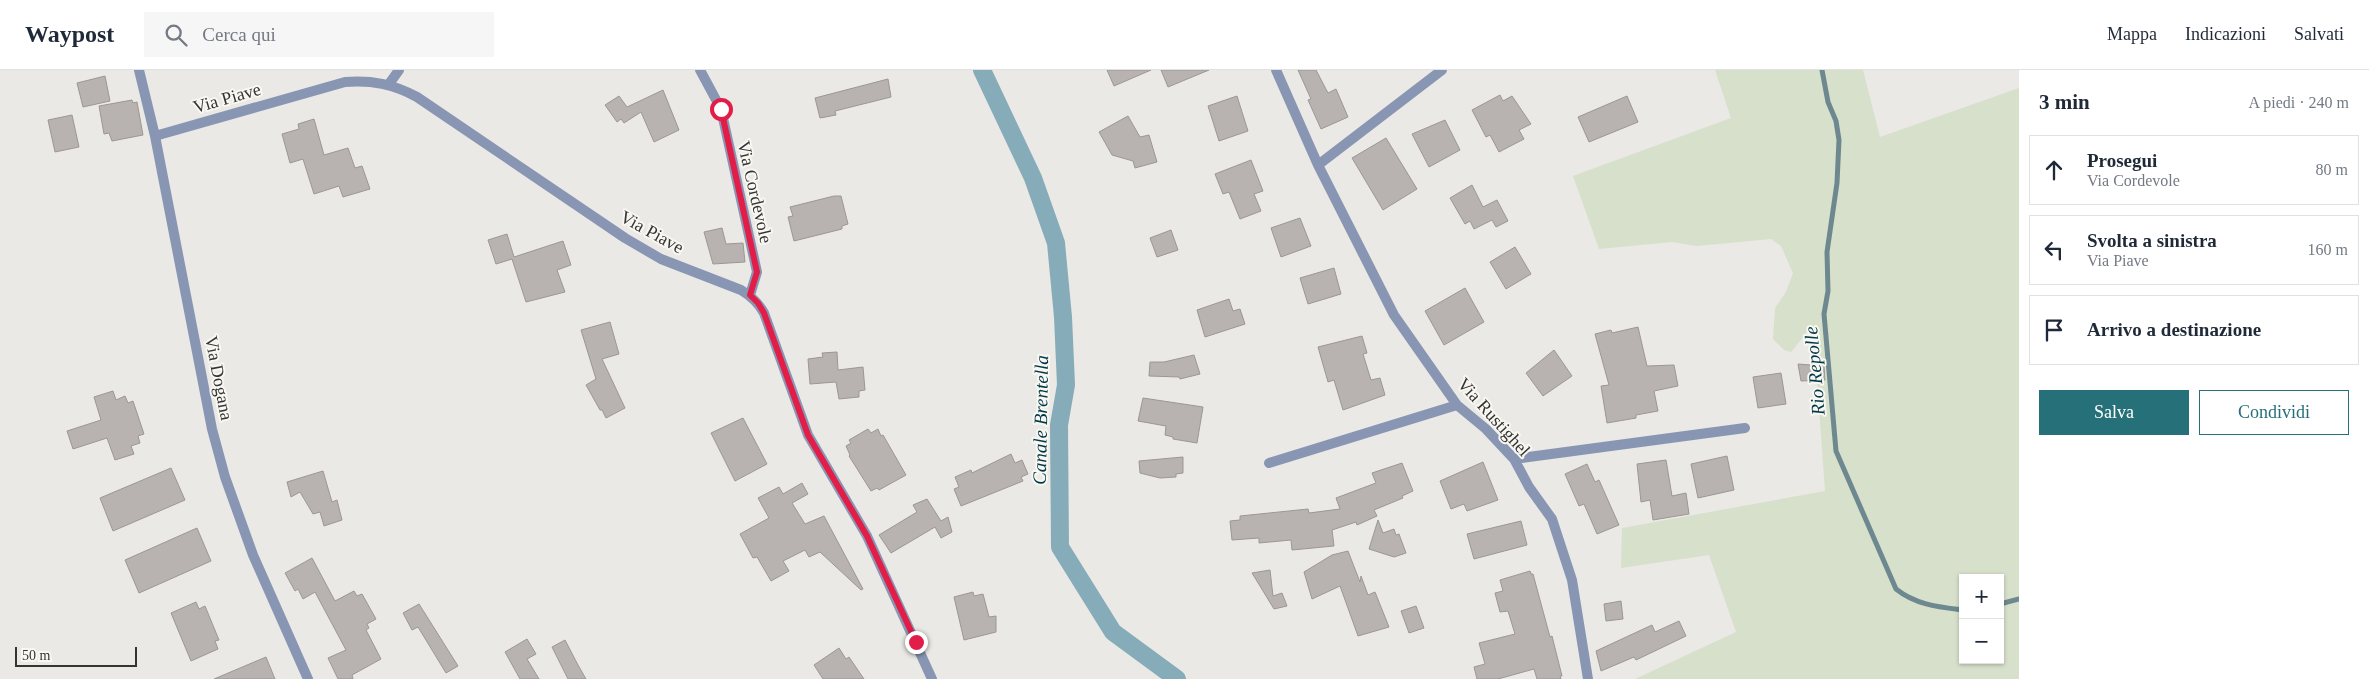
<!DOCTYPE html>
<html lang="it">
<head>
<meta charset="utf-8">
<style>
	:root { --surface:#fff; --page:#f6f6f7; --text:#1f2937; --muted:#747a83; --line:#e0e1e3; --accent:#267079 }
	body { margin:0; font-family:"Times New Roman",serif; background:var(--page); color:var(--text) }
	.controls { position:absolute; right:15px; bottom:15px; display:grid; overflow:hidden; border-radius:0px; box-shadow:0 1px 4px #0004 }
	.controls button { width:45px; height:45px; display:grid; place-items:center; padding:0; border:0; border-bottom:1px solid var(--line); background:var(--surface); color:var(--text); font:25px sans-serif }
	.scale { position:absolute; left:15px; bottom:12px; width:122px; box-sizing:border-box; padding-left:5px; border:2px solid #343432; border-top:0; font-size:14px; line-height:18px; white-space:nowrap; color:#343432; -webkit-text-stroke:4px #f8f7f2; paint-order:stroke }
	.stop { position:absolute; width:15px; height:15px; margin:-11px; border:4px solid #e11d48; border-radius:50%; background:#fff }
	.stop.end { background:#e11d48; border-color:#fff; box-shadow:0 1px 5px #0008 }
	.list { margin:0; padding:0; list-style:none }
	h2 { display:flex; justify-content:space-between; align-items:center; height:65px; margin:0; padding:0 20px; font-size:21px }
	h2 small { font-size:16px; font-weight:400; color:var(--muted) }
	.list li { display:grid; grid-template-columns:32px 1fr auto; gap:15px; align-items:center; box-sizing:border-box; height:70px; margin:0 10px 10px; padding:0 10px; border:1px solid var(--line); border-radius:0px }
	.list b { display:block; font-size:19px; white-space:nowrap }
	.list p { margin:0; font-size:16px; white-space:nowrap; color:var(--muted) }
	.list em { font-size:16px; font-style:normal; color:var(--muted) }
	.actions { display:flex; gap:10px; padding:15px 20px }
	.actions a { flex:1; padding:11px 0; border:1px solid var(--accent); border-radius:0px; text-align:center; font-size:18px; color:var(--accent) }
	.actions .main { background:var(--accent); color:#fff }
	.icon { flex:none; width:28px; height:28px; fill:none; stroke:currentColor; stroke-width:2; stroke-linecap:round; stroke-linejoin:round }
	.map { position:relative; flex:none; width:2019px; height:609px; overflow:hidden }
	header { display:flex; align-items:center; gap:30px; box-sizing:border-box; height:70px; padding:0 25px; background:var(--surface); border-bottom:1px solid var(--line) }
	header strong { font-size:24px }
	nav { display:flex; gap:28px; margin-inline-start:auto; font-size:18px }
	.search { width:350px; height:45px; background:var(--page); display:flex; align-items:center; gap:12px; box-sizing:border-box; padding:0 18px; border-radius:0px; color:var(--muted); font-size:19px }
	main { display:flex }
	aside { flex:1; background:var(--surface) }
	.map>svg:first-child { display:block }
</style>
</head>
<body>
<header>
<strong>Waypost</strong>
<div class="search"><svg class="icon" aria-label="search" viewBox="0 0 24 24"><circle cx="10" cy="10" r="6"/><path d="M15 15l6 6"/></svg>Cerca qui</div>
<nav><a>Mappa</a><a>Indicazioni</a><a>Salvati</a></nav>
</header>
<main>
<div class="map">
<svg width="2019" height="609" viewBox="0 0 2019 609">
	<rect width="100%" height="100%" fill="#eae9e5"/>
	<path fill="#d7e0cb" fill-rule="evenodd" d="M1715 0H1863L1880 67 2019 18V609H1635L1736 562 1709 485 1621 498 1622 458 1825 421 1814 268 1811 254 1804 266 1791 282 1784 280 1773 269 1775 238 1786 222 1793 203 1781 176 1771 169 1697 176 1672 172 1599 179 1573 106 1731 48ZM1963 508H2000V590H1963Z"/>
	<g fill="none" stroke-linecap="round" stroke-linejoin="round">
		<path stroke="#6e8890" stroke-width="5" d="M1822 0 1828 32 1836 51 1839 70 1837 113 1827 182 1828 221 1824 244 1836 381 1896 519C1916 535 1939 537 1963 540
			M2000 534 2019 529"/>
		<path stroke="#87acb9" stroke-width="18" d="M982 0 1033 108 1056 173 1063 247 1066 315 1059 355 1060 477 1113 562 1177 609"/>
	</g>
	<path fill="#b8b3b1" stroke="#9c9795" d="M1107 0H1151L1114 16Z
		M1161 0H1209L1168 17Z
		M1298 0H1316L1328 23 1336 19 1348 47 1321 59 1308 30 1311 29Z
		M105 6 110 31 83 37 77 13Z
		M888 9 891 27 835 41 836 45 820 48 815 28Z
		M663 20 679 60 654 72 641 42 624 53 621 49 617 52 605 35 619 26 627 37Z
		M1500 25 1503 31 1512 26 1531 54 1519 60 1524 69 1499 82 1490 65 1486 67 1472 40Z
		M1237 26 1248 61 1219 71 1208 36Z
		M1627 26 1638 52 1589 72 1578 47Z
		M132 30 133 33 137 32 143 65 112 71 109 63 104 64 99 36Z
		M72 45 79 77 55 82 48 50Z
		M1128 46 1140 67 1149 65 1157 92 1135 98 1133 91 1112 85 1099 62Z
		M314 49 324 85 348 78 355 98 362 96 370 119 343 127 339 116 314 124 303 89 290 93 282 64 299 59 298 54Z
		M1445 50 1460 80 1429 97 1412 64Z
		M1386 68 1417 119 1383 140 1352 88Z
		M1251 90 1263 121 1254 124 1261 141 1240 149 1229 122 1223 124 1215 104Z
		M1472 115 1483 137 1497 130 1508 151 1496 157 1492 150 1474 159 1470 151 1465 154 1450 128Z
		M834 126H841L848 154 842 156V159L794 171 788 147 793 146 790 137Z
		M1300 148 1311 176 1281 187 1271 158Z
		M722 158 726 174 743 173 745 192 713 194 704 162Z
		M1171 160 1178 180 1157 187 1150 168Z
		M507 164 514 187 563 171 571 195 557 200 565 222 526 232 512 189 496 194 488 170Z
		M1515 177 1531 204 1506 219 1490 192Z
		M1334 198 1341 224 1308 234 1300 208Z
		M1465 218 1484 252 1444 275 1425 241Z
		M1229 229 1233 241 1240 239 1245 254 1205 267 1197 240Z
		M610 252 619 284 602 289 625 338 606 348 602 340H600L586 315 596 309 581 260Z
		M1638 257 1647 296 1674 295 1678 316 1654 321 1658 341 1636 345V348L1607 353 1601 316 1609 315 1595 264 1611 260 1612 263Z
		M1362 266 1367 283 1363 284 1371 310 1380 308 1385 325 1343 340 1334 310 1328 312 1318 277Z
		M1554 280 1572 306 1543 326 1526 303Z
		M837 282 838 300 863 297 865 320 859 321V327L839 329 836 312 810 314 808 289 823 287 822 283Z
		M1194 285 1200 304 1180 309 1179 307 1149 306 1150 292H1164Z
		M1798 294 1824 296 1825 310 1801 311Z
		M1781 303 1786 334 1758 338 1753 307Z
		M113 321 116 330 125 326 128 333 133 331 144 364 138 366 140 373 131 376 134 384 115 390 107 368 73 379 67 361 101 350 94 327Z
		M1143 328 1203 337 1197 373 1173 369V367L1165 365 1166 356 1138 351Z
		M743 348 767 394 735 411 711 363Z
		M868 359 871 363 878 359 881 366 883 365 906 405 879 420 877 418 871 421 849 386 850 385 846 376 851 373 849 370Z
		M1011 384 1015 393 1022 390 1028 404 1021 407 1023 411 961 436 954 419 959 417 955 407 971 400 972 403Z
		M1727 386 1734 420 1698 428 1691 394Z
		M1183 387V403L1176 404V407L1160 408 1140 403 1139 391Z
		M1666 390 1672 426 1686 423 1689 444 1653 450 1650 430 1641 432 1637 394Z
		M1483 392 1498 430 1467 441 1464 434 1451 439 1440 411Z
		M1402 393 1413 421 1402 426 1403 428 1374 440 1377 446 1357 455 1356 452 1332 460 1334 476 1292 480 1291 470 1259 473V468L1232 470 1230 451 1240 450V446L1308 439 1309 443 1340 439 1336 428 1376 413 1372 403Z
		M1587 394 1595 412 1599 410 1619 455 1597 464 1584 434 1579 436 1565 404Z
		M171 398 185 430 113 461 100 428Z
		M323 401 332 432 337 430 342 450 324 456 320 442 313 444 300 422 291 427 287 412Z
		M802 413 808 424 792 433 805 454 824 446 863 519 861 520 820 482 809 487 805 480 783 491 789 501 771 511 757 487 753 488 740 464 769 448 758 428 779 417 783 424Z
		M927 429 941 451 948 447 952 462 941 468 935 457 891 483 879 465 917 442 913 435Z
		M1378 450 1383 463 1394 459 1396 465 1399 464 1406 483 1394 487 1369 479Z
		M1521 451 1527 475 1474 489 1467 464Z
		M197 458 211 491 139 523 125 490Z
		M1348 481 1360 512 1361 506 1368 525 1375 522 1389 557 1358 566 1340 516 1312 529 1304 502 1332 485Z
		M312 488 335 531 354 521 357 526 362 524 376 549 367 554 369 558 366 560 381 589 352 605 353 609H338L328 588 346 580 315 522 303 529 298 519 295 521 285 503Z
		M1270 500 1273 526 1282 523 1287 536 1274 539 1252 503Z
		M1530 501 1531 504H1533L1550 567 1552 566 1562 606H1560L1561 609H1537L1534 599 1498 609H1477L1474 597 1485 594 1479 573 1515 564 1508 541 1500 542 1495 523 1503 521 1500 510Z
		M973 522 974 526 983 524 989 547 996 546V562L964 570 954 527Z
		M1621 531 1623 549 1606 551 1604 534Z
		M196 532 199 539 205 536 219 570 215 571 218 579 191 591 171 543Z
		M419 534 458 596 446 603 418 557 412 560 403 543Z
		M1416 536 1424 558 1409 563 1401 541Z
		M1679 551 1686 566 1636 590 1634 587 1601 601 1596 581 1652 555 1655 562Z
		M527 569 536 584 527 589 539 609H520L505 582Z
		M565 570 578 595 586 609H568L552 577Z
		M839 578 846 589 849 587 864 609H823L814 595Z
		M266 587 275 609H214Z"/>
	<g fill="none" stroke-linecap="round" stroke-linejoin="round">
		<path stroke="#8996b3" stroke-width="10" d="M139 0 155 66 212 359 225 407 253 485 308 609
			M700 0 721 39 757 202 750 225
			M1276 0 1318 95 1394 245 1457 335 1486 359 1514 389 1529 417 1552 449 1572 510 1588 609
			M389 14 399 0
			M155 66 345 12C372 10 393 14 417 27L625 168 661 189 741 220C751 226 758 232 764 243L808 365 867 466 932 609
			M1318 95 1442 0
			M1514 389 1745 358
			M1269 393 1457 335"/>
	</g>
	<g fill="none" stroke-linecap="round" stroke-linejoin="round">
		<path stroke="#e11d48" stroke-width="6" d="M721 39 757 202 750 225 758 233 764 243 808 365 867 466 916 572"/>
	</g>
	<g text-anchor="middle" stroke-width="4" stroke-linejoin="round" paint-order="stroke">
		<g font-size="18" fill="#343432" stroke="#f8f7f2">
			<text transform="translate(227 28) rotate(-16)" y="6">Via Piave</text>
			<text transform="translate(755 122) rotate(77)" y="6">Via Cordevole</text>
			<text transform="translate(652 162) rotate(29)" y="6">Via Piave</text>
			<text transform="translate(219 308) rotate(79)" y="6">Via Dogana</text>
			<text transform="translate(1494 347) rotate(48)" y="6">Via Rustighel</text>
		</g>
		<g font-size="19" font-style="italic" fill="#003746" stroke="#f8f7f2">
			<text transform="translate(1814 301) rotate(-95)" y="7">Rio Repolle</text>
			<text transform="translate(1040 350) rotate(-89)" y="7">Canale Brentella</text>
		</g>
	</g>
</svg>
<div class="controls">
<button>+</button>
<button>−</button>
</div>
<div class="scale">50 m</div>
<div class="stop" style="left:721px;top:39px"></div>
<div class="stop end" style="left:916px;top:572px"></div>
</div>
<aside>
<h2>3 min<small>A piedi · 240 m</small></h2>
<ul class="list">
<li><svg class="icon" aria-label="ahead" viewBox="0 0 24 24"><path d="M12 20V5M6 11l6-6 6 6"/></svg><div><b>Prosegui</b><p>Via Cordevole</p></div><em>80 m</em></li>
<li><svg class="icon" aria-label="left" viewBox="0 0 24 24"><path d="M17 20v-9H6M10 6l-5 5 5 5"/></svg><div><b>Svolta a sinistra</b><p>Via Piave</p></div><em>160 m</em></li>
<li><svg class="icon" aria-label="arrive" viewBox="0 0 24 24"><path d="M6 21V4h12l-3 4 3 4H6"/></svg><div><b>Arrivo a destinazione</b></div></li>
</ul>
<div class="actions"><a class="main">Salva</a><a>Condividi</a></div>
</aside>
</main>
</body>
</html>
